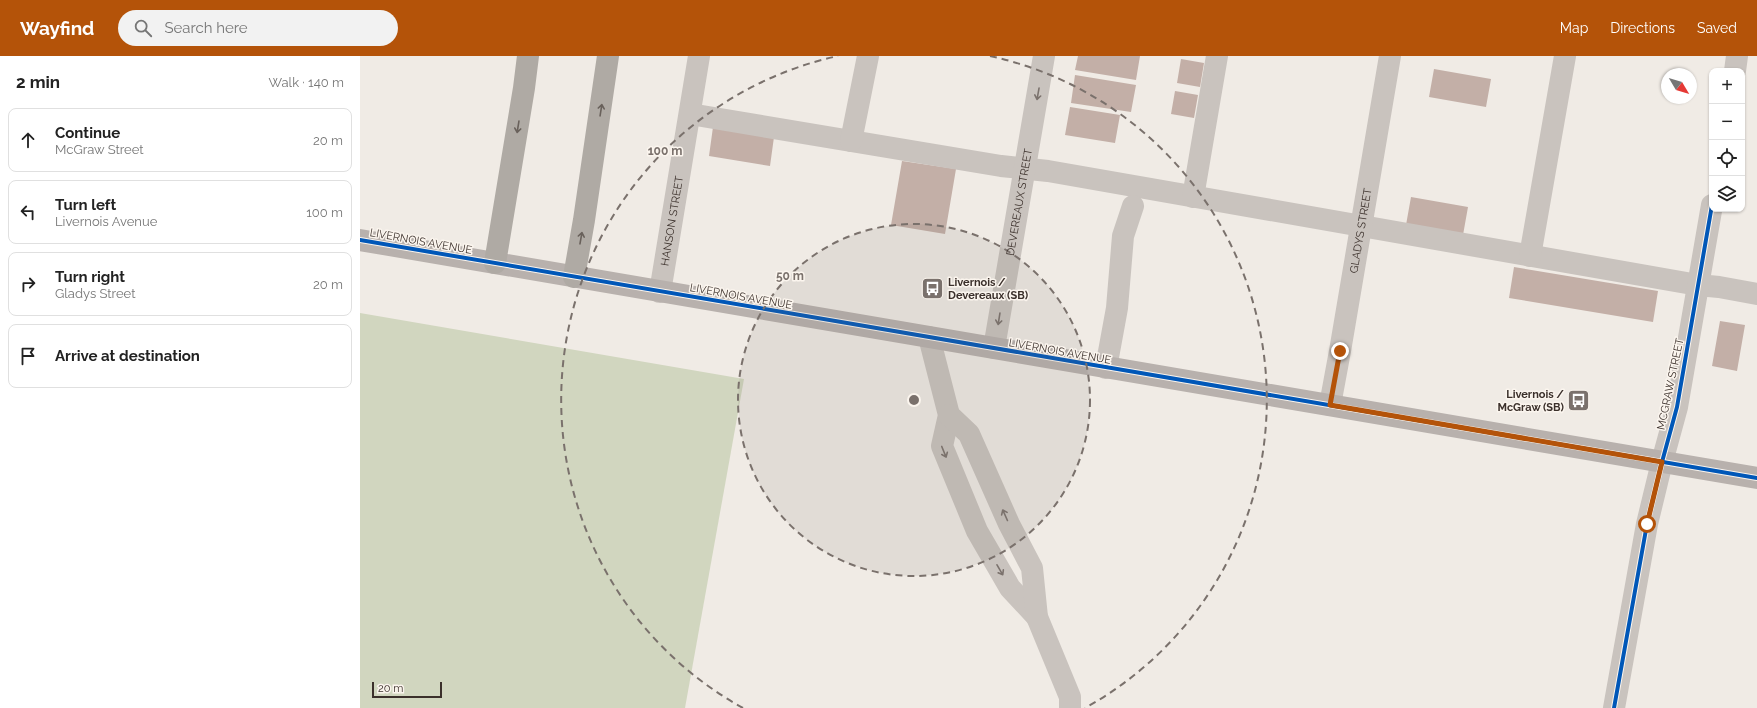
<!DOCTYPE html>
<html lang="en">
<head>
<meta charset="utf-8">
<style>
	:root { --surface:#fff; --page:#f2f2f2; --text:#222; --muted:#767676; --line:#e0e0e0; --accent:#b45309 }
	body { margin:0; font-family:Raleway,sans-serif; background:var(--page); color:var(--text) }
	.controls { position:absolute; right:12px; top:12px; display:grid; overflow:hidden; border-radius:8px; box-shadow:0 1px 3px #0004 }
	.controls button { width:36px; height:36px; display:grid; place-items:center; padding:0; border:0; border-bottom:1px solid var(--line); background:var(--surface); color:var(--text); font:20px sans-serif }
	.compass { position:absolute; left:1301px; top:12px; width:36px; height:36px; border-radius:50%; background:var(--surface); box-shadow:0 1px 3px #0004; rotate:128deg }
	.scale { position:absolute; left:12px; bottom:10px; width:70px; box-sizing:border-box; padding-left:4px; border:2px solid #3b302b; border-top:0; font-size:11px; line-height:14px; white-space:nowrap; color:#3b302b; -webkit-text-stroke:3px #fbf5ee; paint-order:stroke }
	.stop { position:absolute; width:12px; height:12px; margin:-9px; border:3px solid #b45309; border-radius:50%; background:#fff }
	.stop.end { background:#b45309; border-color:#fff; box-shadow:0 1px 4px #0008 }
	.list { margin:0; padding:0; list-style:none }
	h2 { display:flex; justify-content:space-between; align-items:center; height:52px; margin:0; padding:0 16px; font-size:17px }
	h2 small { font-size:13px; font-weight:400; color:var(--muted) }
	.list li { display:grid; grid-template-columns:26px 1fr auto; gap:12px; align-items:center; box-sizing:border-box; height:64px; margin:0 8px 8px; padding:0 8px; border:1px solid var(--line); border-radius:8px }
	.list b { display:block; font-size:15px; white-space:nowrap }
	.list p { margin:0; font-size:13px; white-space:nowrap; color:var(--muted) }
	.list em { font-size:13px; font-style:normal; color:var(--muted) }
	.icon { flex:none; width:22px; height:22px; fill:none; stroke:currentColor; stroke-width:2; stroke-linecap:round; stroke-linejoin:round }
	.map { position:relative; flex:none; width:1397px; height:652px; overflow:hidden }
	header { display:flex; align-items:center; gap:24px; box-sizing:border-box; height:56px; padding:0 20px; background:var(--accent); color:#fff }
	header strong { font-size:19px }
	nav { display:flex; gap:22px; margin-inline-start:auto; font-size:14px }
	.search { width:280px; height:36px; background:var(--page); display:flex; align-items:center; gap:10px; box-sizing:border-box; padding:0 14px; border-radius:22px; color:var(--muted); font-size:15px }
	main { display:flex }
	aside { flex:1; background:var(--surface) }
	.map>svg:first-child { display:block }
</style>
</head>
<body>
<header>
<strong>Wayfind</strong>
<div class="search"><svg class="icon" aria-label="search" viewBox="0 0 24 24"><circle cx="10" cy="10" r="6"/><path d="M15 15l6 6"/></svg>Search here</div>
<nav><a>Map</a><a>Directions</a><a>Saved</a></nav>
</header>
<main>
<aside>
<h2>2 min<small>Walk · 140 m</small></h2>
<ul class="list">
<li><svg class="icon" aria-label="ahead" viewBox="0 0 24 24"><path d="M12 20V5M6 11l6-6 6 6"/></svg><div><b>Continue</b><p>McGraw Street</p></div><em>20 m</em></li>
<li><svg class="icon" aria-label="left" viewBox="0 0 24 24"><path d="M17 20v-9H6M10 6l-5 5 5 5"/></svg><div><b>Turn left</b><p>Livernois Avenue</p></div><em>100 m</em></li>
<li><svg class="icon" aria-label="right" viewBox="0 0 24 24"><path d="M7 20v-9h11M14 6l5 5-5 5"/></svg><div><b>Turn right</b><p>Gladys Street</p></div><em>20 m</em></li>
<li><svg class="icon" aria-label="arrive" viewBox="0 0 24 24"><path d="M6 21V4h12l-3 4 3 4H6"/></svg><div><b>Arrive at destination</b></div></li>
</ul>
</aside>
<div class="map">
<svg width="1397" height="652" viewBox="0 0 1397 652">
	<rect width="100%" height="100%" fill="#f0ebe5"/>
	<path fill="#d1d6bf" d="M0 257 384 323 325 652H0Z"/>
	<path fill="#c3afa7" d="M718 0H780L776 24 715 14Z
		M821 3 844 7 840 31 817 27Z
		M1074 13 1131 23 1126 51 1069 41Z
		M715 19 776 29 771 56 711 47Z
		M815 35 838 39 834 62 811 58Z
		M710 51 760 59 755 87 705 79Z
		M353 71 414 81 410 110 349 100Z
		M542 105 596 113 585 178 531 169Z
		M1051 141 1108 151 1103 179 1046 169Z
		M1154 211 1298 235 1293 266 1149 242Z
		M1360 265 1385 269 1377 315 1352 310Z"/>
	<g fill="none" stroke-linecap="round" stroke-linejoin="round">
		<g stroke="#c9c3be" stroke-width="22">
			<path d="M1375 15 1377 0"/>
			<path d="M330 58 641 110 688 115 1338 229 1359 231 1397 238"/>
			<path d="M491 85 508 0"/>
			<path d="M833 141 857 0"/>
			<path d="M1170 200 1205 0"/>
			<path id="s1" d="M300 236 339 0"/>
			<path d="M569 281 589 359 582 390 617 475 650 532 677 561"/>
			<path id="s2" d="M634 292 684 0"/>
			<path d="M746 312 757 252 763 180 773 150"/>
			<path id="s3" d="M970 349 980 295 1030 0"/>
			<path d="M589 359 609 378 649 468 672 512 677 561 710 641V652"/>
			<path d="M1254 652 1287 468 1302 406 1317 351 1352 149"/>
		</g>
		<path stroke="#b8b1ad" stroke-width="22" d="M0 184 1397 422"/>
		<path stroke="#afaaa4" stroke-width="22" d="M135 207 164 32 168 0
			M214 221 224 164 248 0"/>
		<defs>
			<path id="cycleway" d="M0 184 1397 422
				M1254 652 1287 468 1302 406 1317 351 1352 149"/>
		</defs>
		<use href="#cycleway" stroke="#fbf5ee" stroke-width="6"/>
		<use href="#cycleway" stroke="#0057b8" stroke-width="4"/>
	</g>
	<defs><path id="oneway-shaft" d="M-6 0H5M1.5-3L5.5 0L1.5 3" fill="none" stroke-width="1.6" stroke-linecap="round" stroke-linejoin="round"/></defs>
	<g stroke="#7b726d">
		<use href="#oneway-shaft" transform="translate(678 38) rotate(100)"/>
		<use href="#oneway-shaft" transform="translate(639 263) rotate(99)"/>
		<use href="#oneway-shaft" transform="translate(584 396) rotate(68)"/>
		<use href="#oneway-shaft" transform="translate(645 459) rotate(-114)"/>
		<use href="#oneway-shaft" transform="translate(640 514) rotate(60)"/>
	</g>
	<g stroke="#69615b">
		<use href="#oneway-shaft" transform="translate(241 54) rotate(-81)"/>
		<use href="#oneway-shaft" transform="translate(158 71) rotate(99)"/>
		<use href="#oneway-shaft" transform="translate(221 182) rotate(-80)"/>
	</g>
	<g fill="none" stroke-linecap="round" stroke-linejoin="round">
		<path stroke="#b45309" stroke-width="5" d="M980 295 970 349 1302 406 1287 468"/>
	</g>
	<circle cx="554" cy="344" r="176" fill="#7a716c" fill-opacity=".12"/>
	<g fill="none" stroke="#7a716c" stroke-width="2" stroke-dasharray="7 5">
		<circle cx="554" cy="344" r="176"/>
		<path d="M383 652A352 352 0 0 1 478 0M630 0A352 352 0 0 1 725 652"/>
	</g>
	<defs>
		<symbol id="bus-square" viewBox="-11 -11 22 22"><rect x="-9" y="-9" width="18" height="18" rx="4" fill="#7a716c" stroke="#fbf5ee"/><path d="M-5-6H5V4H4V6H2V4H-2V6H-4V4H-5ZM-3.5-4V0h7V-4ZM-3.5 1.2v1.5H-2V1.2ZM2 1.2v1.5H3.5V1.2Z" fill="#fff"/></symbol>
	</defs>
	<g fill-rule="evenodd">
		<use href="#bus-square" x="560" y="220" width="25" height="25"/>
		<use href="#bus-square" x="1206" y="332" width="25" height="25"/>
	</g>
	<g text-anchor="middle" stroke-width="3" stroke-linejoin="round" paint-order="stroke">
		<g font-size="11" fill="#3b302b" stroke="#fbf5ee">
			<text dy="4" stroke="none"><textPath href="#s2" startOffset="148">DEVEREAUX STREET</textPath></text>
			<text dy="4" stroke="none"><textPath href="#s1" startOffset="72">HANSON STREET</textPath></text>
			<text dy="4" stroke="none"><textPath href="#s3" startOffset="177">GLADYS STREET</textPath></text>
			<text transform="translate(61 185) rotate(10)" y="4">LIVERNOIS AVENUE</text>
			<text transform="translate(381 240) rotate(10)" y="4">LIVERNOIS AVENUE</text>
			<text transform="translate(700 295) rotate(10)" y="4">LIVERNOIS AVENUE</text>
			<text transform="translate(1310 328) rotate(-78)" y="4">MCGRAW STREET</text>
		</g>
		<g font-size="11" font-weight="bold" fill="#3b302b" stroke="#fbf5ee" text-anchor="start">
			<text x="588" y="230">Livernois /<tspan x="588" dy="13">Devereaux (SB)</tspan></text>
			<text x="1204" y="342" text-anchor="end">Livernois /<tspan x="1204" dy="13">McGraw (SB)</tspan></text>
		</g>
	</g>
	<circle cx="554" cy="344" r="6" fill="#7a716c" stroke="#fbf5ee" stroke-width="2"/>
	<g font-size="12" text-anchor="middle" font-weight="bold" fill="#7a716c" stroke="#fbf5ee" stroke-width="3" stroke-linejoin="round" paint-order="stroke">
		<text x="305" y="99">100 m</text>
		<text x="430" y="224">50 m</text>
	</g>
</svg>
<div class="controls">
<button>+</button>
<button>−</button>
<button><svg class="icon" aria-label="locate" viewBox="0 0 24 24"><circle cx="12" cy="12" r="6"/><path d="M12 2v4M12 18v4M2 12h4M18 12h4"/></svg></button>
<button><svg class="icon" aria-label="layers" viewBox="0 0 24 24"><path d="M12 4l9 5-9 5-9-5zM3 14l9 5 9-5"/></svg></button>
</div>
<svg class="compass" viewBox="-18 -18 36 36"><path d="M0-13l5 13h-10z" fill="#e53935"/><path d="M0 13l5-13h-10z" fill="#767676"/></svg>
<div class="scale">20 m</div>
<div class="stop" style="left:1287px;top:468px"></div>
<div class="stop end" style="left:980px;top:295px"></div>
</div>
</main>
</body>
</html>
